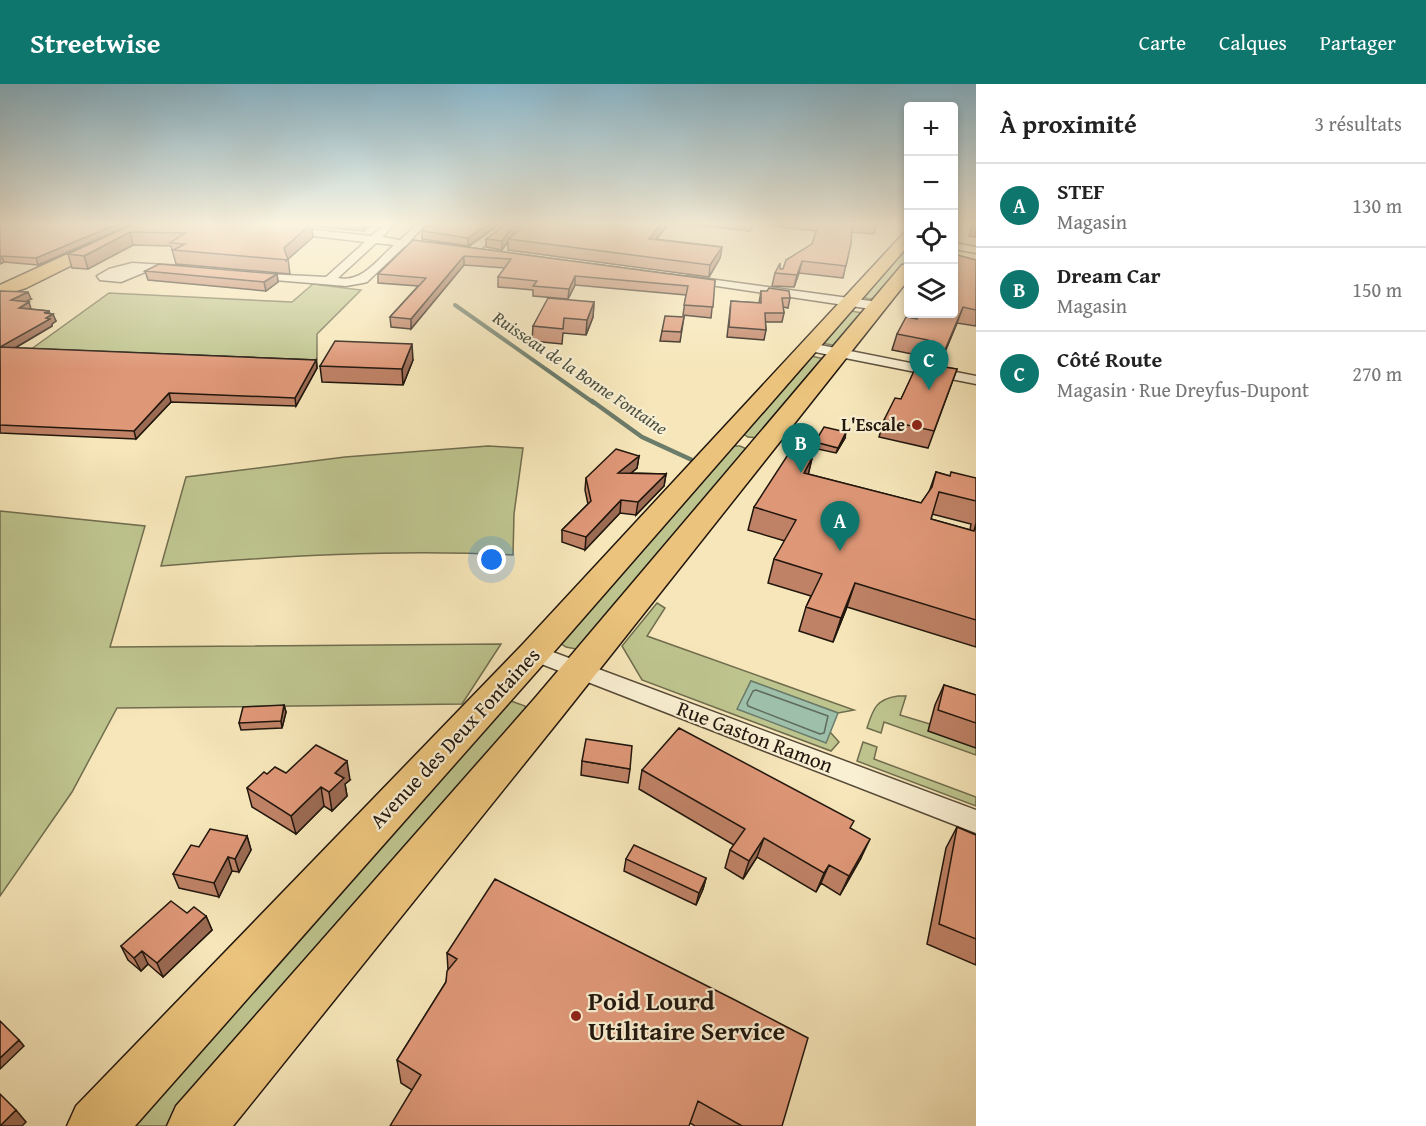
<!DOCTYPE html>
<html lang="fr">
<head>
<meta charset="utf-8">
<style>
	:root { --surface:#fff; --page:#f6f6f6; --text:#222; --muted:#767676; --line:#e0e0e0; --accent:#0f766e }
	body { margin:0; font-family:"Gentium Book Plus",serif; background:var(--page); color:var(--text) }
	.controls { position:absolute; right:18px; top:18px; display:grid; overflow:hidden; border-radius:6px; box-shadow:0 3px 9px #0003 }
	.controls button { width:54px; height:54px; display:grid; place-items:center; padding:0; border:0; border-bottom:2px solid var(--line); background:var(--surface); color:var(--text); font:30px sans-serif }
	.you { position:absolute; left:492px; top:476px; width:21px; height:21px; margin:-15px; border:4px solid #fff; border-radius:50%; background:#1a73e8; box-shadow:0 0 0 9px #1a73e833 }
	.badge { display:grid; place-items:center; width:39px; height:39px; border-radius:50%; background:var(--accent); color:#fff; font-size:20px; font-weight:700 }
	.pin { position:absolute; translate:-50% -50px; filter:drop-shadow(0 2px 3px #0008) }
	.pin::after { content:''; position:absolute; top:32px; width:21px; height:18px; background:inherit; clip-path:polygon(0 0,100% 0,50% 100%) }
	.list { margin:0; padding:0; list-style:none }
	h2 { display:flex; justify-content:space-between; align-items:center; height:78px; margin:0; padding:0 24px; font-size:26px }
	h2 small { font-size:20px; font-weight:400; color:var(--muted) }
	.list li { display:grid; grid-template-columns:39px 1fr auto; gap:18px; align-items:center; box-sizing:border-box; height:84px; padding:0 24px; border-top:2px solid var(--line) }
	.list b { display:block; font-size:22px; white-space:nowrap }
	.list p { margin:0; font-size:20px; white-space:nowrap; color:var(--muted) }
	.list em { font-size:20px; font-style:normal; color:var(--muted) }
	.icon { flex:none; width:33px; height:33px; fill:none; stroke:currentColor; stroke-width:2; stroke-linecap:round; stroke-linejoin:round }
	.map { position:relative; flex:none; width:976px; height:1042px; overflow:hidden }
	header { display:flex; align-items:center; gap:36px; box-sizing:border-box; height:84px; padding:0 30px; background:var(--accent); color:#fff }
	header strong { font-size:28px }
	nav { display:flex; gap:33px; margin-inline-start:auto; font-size:21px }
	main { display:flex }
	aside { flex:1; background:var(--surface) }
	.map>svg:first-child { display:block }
</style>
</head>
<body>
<header>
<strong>Streetwise</strong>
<nav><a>Carte</a><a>Calques</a><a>Partager</a></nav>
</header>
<main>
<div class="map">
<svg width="976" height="1042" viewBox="0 0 976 1042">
	<rect width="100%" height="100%" fill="#f6e6b9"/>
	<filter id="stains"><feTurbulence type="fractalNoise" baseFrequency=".00333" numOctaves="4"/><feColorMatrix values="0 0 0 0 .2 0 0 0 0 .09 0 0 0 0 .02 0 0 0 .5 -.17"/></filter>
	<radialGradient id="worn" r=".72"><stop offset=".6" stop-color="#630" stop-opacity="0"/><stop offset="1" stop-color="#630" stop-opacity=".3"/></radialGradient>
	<path fill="#bec48e" stroke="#706d4e" stroke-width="1.5" d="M908 160V178L878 214 868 215 862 212Z
		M313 200 361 206 317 250V284L23 271 109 209 292 218Z
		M851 227 863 229 837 262 822 259Z
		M811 272 825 275 759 354 748 353 742 349Z
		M488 362 523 364 514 430 513 471C395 465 278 472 161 482L186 393 345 373Z
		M730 362H740L749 366 581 566 566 563 560 559Z
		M0 427 145 442 110 563 501 560 462 620 117 624 72 708 0 812Z
		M657 519 665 524 647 552 854 626 838 629 751 597 738 624 826 658 830 648 839 658 831 667 642 596 622 562Z
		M898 612H906L900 631 930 640 929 647 976 664V671L884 638 881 649 867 644C873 625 876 615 898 612Z
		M511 617 525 622 527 629 175 1042H118L503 619Z
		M863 658 877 663 874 675 976 713V722L857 677Z"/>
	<path fill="#9ec0aa" stroke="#6c7c6b" stroke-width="1.5" d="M751 597 838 629 826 659 737 625Z"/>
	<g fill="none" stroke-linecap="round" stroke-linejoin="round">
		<path stroke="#606b5c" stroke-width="1.5" d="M756 606 828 632 824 649 820 650 748 622 747 619 753 607Z"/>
		<path stroke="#6c7c6b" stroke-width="4" d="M455 221 594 319"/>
		<path stroke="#6c7c6b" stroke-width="4.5" d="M592 317 642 353 692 376"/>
		<defs>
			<path id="street" d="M232 140H259L371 152 386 140H395L382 153 400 156 417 140H426L410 157 439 160 444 163 439 166 405 162 367 198 363 199 346 202 250 194 246 193V189L326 193 365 158 237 143ZM376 159 394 161C377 176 362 199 338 194Z
				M502 140H513L475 169H467V165Z
				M954 159 976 163V169L954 165Z
				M132 179 183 182 188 185 183 188 150 186 121 198 100 196 97 192 109 185Z
				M687 192 878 218 884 222 878 226 683 197 681 195Z
				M810 259 976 292V300L805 266 803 263 805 260Z
				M534 561 976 726V749L526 574 523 569 526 564Z"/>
			<path id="primary" d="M133 140H151L149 143 26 204 0 212V201Z
				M908 148V162L546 577 135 1042H67L76 1022 522 561 903 150Z
				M908 180V196L561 634 233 1042H167L176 1022 535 614 902 181Z"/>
		</defs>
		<use href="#street" stroke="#564a38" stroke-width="3"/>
		<use href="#primary" stroke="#21160d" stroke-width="3"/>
		<use href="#street" fill="#f9efd2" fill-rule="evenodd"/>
		<use href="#primary" fill="#ebc37c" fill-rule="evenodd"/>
	</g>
	<path fill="#bf8266" stroke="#21160d" stroke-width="1.5" fill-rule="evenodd" d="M0 140H132L38 181 4 178 0 180Z
		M133 140H373L364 147 311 142 313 153 288 175 290 190 176 180 171 162 133 161 88 185 72 184 68 170Z
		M433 140H499L468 162 422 155V147L430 142Z
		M528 140H669L656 155 722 163 720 174 709 193 508 166V158L502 166 486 163V155L512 152Z
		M684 140H754L750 147Z
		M756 140H889V141L877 140 874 150 852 148 851 159 843 194 799 189 794 203 772 202 775 189 780 185H783L812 160 816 147Z
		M973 140H976V153L969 152Z
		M413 156 715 196 711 234 683 231 686 211 575 201 568 215 533 212V206L498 203V193L505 184 464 181 411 245 391 243 390 233 418 202 378 199V190Z
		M976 176V242L957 239 939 282 957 285 928 364 879 353 884 336 901 315 922 272 892 266 897 250 917 235 930 231Z
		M145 187 277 190 278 198 266 207 148 196Z
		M0 207 31 215 25 217 31 225 49 227 50 230 56 237 52 240V242L15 264 316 276 317 284 296 322 171 318 136 355 0 349Z
		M761 207 790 214 788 224 783 223 784 229 782 238H765L766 246 764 256 727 253 731 217 759 219Z
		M594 218 593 233 586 251 563 249 562 260 532 257 533 242Z
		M684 233 680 258 660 257 662 247Z
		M413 276 403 301 322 298 320 282Z
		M845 354 836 369 813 364 815 358Z
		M639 372 637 384 631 389 666 390 664 402 636 431 620 429 585 466 562 458V446L588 420 585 406 586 394Z
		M812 374 808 390 921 419 929 408 936 388 950 392 976 394V563L847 523 833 558 799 547 806 523 811 512 768 499 774 475 785 457 748 446 754 423ZM932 430 971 440 970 446 931 435Z
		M944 601 976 611V664L928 647 935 621Z
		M284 621 286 628 282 644 241 646 239 639Z
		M582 677 630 685 628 699 581 691Z
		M642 686 851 745 861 774 840 811 821 799 816 808 757 773 743 795 725 784 730 766 734 761 639 705Z
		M286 689 350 696 345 700 347 712 332 727 324 722 296 750 252 723 247 704 267 690Z
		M957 743 976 751V881L927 860 946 764Z
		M247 752 251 766 239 788 232 787 219 813 179 804 173 790 199 763Z
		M626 775 706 794 703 805 696 821 624 787Z
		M187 829 206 832 212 846 163 893 148 880 141 887 128 876 121 862Z
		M447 869 782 1042H695L690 1039 412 1006 401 999 397 976 446 898 448 886Z"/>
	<path fill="#9b6a53" stroke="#21160d" stroke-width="1.5" d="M117 140H132L38 181 36 174Z
		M311 140 313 153 286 177 284 164Z
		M363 140H373L364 147Z
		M488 140H499L468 162V154Z
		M515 140H521L509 155H508V157L502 166V157Z
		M661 140H669L647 166 649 155Z
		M130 148 133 161 88 185 84 172Z
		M722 163 720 174 709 193 710 181Z
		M1 171 4 178 0 180V172Z
		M464 172V181L411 245V235Z
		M802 177 799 189 794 203 797 191Z
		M277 190 278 198 266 207 264 198Z
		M575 192V201L568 215 569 205Z
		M28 208 31 215 14 223 11 216Z
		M29 218 31 225 19 224Z
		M594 218 593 233 586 251 587 236Z
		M963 223 957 239 939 282 945 266Z
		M49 227 50 232 53 230 56 237 52 240V242L3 271 0 263Z
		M412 260 413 276 403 301 402 285Z
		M316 276 317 284 296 322 295 314Z
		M169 309 171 318 136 355 134 347Z
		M846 348 845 354 836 369 838 364Z
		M639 372 637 384 617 401 618 389Z
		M812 374 807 396 804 389Z
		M666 390 664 402 636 431 638 418Z
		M621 416 620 429 585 466 586 453Z
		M855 499 847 523 833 558 841 534Z
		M284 621 286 628 282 644 281 637Z
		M347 677 350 696 345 700 347 712 332 727 329 708 335 689Z
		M321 703 324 722 296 750 291 732Z
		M247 752 251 766 239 788 235 775Z
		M764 754 757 773 743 795 749 777Z
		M870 755 861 774 840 811 849 792Z
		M228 773 232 787 219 813 214 799Z
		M829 781 821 799 816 808 824 789Z
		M706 794 703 805 696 821 699 809Z
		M206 832 212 846 163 893 157 879Z
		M142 867 148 880 141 887 134 874Z
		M19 956 24 962 0 985V974Z
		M16 1026 26 1038 22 1042H0Z"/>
	<path fill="#de9777" stroke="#21160d" stroke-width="1.5" d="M0 140H117L36 174 0 172Z
		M133 140H311L284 164 288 176 173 166 185 160 170 159 185 149 130 148 84 172 68 170Z
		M433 140H488L468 154 422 147 427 142H430Z
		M506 140H515L502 157 486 155Z
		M528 140H661L649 155 722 163 710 181 508 155Z
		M819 140H852L851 159 846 182 802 177 797 191 775 189 780 179V185H783L786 176 812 160Z
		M413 156 715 196 713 223 684 221 688 202 575 192 569 205 533 202 537 197 498 193 511 175 464 172 411 235 390 233 426 194 378 190Z
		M954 170 976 176V226L963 223 945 266 925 262 928 256 897 250 906 233 917 235 920 230 930 231 931 230H954Z
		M159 180 277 190 264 198 145 187Z
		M769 204 789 207 790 214H782L784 229H765L766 246 729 243 731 217 761 219V207H767Z
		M0 207 28 208 11 216 29 218 19 224 49 227 44 229 53 230 46 234 50 235 0 263 316 276 295 314 169 309 134 347 0 341Z
		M548 214 594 218 587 236 564 234 563 245 533 242Z
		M665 232 684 233 681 248 662 247Z
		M335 257 412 260 402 285 320 282Z
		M920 274 940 278 938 282 957 285 934 347 884 336 895 314 901 315Z
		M824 343 846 348 838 364 815 358Z
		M616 365 639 372 618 389 666 390 638 418 621 416 586 453 562 446 591 417 586 394Z
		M789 369 812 374 804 389 921 419 932 403 936 388 950 392 951 388 976 394V417L939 408 931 435 974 447 976 439V536L855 499 841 534 806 523 822 490 774 475 796 436 754 423Z
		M944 601 976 611V639L938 626Z
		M284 621 281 637 239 639 243 623Z
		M679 644 854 737 850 744 870 755 849 792 829 781 824 789 764 754 749 777 730 766 745 745 642 686Z
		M586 655 632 662 630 685 582 677Z
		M316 661 347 677 335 689 344 694 329 708 321 703 291 732 247 704 264 688 267 690 275 683 286 689Z
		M957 743 976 751V855L939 840Z
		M210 745 247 752 235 775 228 773 214 799 173 790 191 761 199 763Z
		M634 761 706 794 699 809 626 775Z
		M495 795 735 916 808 954 782 1042H742L698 1017 689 1042H390L421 991 397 976 446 898 447 887 457 875 447 869Z
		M171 817 187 829 194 823 206 832 157 879 142 867 134 874 121 862Z
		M0 937 19 956 0 974Z
		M0 1010 16 1026 0 1042Z"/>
	<linearGradient id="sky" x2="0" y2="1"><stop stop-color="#8ab9cf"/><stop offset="0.49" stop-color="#fbf4e0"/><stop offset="1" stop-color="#fbf4e0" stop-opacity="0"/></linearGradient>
	<rect width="976" height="286" fill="url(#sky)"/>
	<g fill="#8f2418" stroke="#f9efd2" stroke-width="2">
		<circle cx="917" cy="341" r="6"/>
		<circle cx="576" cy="932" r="6"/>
	</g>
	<g text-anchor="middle" stroke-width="4.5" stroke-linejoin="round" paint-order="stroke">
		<g font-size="18" font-style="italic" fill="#4d5244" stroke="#f9efd2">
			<text transform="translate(580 289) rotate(34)" y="6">Ruisseau de la Bonne Fontaine</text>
		</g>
		<g font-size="18" font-weight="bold" fill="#21160d" stroke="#f9efd2" text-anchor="end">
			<text x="905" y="347">L'Escale</text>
		</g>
		<g font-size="21" fill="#21160d" stroke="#f9efd2">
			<text transform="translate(755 653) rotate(21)" y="7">Rue Gaston Ramon</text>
			<text transform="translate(455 654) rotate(-47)" y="7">Avenue des Deux Fontaines</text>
		</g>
		<g font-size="26" font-weight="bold" fill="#21160d" stroke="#f9efd2" text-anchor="start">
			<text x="588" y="926">Poid Lourd<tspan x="588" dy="30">Utilitaire Service</tspan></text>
		</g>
	</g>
	<rect width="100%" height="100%" filter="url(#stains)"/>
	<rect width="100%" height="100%" fill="url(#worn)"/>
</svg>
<div class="controls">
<button>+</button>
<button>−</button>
<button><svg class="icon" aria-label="locate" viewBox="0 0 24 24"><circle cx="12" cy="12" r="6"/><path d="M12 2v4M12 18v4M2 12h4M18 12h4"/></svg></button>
<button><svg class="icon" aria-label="layers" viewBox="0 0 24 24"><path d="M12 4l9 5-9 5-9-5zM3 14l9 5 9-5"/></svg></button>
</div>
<div class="you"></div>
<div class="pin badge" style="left:840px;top:467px">A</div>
<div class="pin badge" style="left:801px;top:389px">B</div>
<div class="pin badge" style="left:929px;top:306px">C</div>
</div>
<aside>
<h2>À proximité<small>3 résultats</small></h2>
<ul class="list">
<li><span class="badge">A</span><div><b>STEF</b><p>Magasin</p></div><em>130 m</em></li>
<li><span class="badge">B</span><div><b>Dream Car</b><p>Magasin</p></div><em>150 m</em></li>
<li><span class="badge">C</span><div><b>Côté Route</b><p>Magasin · Rue Dreyfus-Dupont</p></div><em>270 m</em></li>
</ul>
</aside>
</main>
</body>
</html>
